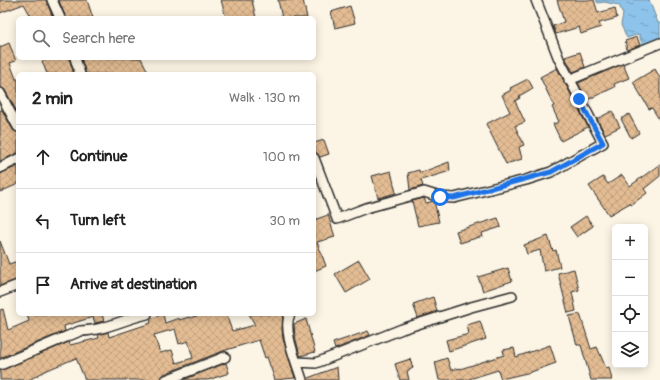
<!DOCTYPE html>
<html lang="en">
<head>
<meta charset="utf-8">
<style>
	:root { --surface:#fff; --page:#f6f6f6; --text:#222; --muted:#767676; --line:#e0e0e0 }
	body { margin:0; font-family:Pangolin,sans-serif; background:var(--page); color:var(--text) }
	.controls { position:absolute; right:12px; bottom:12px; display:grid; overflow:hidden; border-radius:6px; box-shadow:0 2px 10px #0003 }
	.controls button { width:36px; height:36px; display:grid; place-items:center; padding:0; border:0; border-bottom:1px solid var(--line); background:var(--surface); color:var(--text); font:20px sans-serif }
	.stop { position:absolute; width:12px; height:12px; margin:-9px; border:3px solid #1a73e8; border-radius:50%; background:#fff }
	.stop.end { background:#1a73e8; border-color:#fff; box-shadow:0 1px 4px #0008 }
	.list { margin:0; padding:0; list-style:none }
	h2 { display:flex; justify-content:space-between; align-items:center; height:52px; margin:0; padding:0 16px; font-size:17px }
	h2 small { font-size:13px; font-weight:400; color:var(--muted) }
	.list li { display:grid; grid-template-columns:26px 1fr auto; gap:12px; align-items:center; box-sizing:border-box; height:64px; padding:0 16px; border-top:1px solid var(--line) }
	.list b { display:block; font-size:15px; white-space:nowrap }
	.list em { font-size:13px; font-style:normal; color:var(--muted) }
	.icon { flex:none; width:22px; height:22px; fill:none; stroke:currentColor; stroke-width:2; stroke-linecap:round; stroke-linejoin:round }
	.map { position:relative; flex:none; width:660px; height:380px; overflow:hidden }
	.search { position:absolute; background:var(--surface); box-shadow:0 2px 10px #0003; left:16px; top:16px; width:300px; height:44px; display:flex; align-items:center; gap:10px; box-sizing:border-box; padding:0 14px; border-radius:6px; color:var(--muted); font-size:15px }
	.panel { position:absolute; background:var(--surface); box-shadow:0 2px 10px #0003; left:16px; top:72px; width:300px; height:244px; border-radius:6px }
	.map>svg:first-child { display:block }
</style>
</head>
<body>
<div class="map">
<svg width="660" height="380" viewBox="0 0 660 380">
	<defs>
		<pattern id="water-ripples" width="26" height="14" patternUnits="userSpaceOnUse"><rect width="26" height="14" fill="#8ec4ec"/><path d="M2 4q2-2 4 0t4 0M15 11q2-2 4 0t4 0" fill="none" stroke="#749fbf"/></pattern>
		<pattern id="building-cross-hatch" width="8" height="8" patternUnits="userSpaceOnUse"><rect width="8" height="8" fill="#e3bc93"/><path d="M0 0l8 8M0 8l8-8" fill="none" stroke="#c3a27f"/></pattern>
	</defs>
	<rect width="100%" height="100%" fill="#fcf5e5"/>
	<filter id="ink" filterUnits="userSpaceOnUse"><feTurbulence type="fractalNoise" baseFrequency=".025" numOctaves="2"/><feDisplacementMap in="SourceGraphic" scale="8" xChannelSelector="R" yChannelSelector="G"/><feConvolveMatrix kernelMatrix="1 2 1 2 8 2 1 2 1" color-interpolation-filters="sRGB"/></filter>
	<g filter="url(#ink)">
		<path fill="url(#water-ripples)" stroke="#66879f" d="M596 0H649L658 23H660V39L642 44 639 34 627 38 621 25 623 14 619 5 604 2 598 3Z"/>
		<path fill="url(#building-cross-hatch)" stroke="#2b2b2b" fill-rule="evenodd" d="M0 0H46L53 18H32L24 4 0 13Z
			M62 0H87L93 18H66L59 1Z
			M221 0H252L256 18H226Z
			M278 0H303L307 18H282Z
			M557 0H594L598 13 615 8 617 18 599 23 601 27 581 34 579 27 556 34 553 26 564 22Z
			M350 6 355 23 335 28 331 12Z
			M637 37 640 45 627 50 625 41Z
			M9 43 16 61 10 63 16 79H18V114L5 90 0 87V47Z
			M580 52 585 67 573 72 565 57Z
			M52 58H69L74 74H47L42 61Z
			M81 58H141L149 74H86Z
			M623 64 629 78 614 84 615 87 587 100 578 83Z
			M557 68 588 127 561 141 553 124 559 122 552 107 554 106 540 77Z
			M655 69 660 78V121L652 108 649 109 633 82Z
			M528 79 533 88 519 96 520 98 515 101 525 122 515 126 524 145 519 147 522 159 506 164 486 124 510 112 502 95 511 90 510 88Z
			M0 110H2L13 130 18 133V153L0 161Z
			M612 111 620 127 605 134 597 119Z
			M629 114 639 133 631 138 621 119Z
			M324 140 329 154 320 157 316 153 314 143Z
			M449 162 450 171 421 180 423 186 410 190 408 173 419 170 420 173Z
			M660 164V176L644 189 647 193 631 205 630 203 609 215 589 186 603 177 608 184 622 175 630 186Z
			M18 166V184L0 192V174Z
			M391 171 396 193 378 198 372 176Z
			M424 198 426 203 434 201 439 222 418 226 412 201Z
			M328 215 335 237 317 242 326 266 314 271V220Z
			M586 216 593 226 577 237 570 227Z
			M498 218 501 227 482 233 483 236 460 243 456 231Z
			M548 236 553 251 556 250 560 267 544 271 540 250 527 254 524 245Z
			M0 241 9 264 18 261V279L0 286Z
			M359 260 370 279 346 293 335 274Z
			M508 268 512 281 483 291 478 277Z
			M574 269 579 290 572 292 576 311 568 313 558 273Z
			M433 297 437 311 418 318 413 304Z
			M3 309 8 330 29 321 27 314H102L104 321 95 323 93 317 64 326 65 331 0 358V310Z
			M163 314 165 323 179 318V320L189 317V318L203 314H226L232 331 255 325 249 314H284L282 329 283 339 295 378 275 380 267 357 265 358 259 340 223 351 164 374 160 380H85L76 358 45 371 29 380H0V371L69 342 70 345 99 338 98 335 108 332 109 337 151 323 150 319ZM175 329 179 344 188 341 193 358 176 363 172 350 160 353 154 335Z
			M580 314 591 349 597 347 606 368 609 367 612 380H591L581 345H577L569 316Z
			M306 319 315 352 300 356 295 336 294 324Z
			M480 321 486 339 449 351 446 340 469 334 467 325Z
			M368 331 370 335 335 349 333 343Z
			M550 345 556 363 531 372 501 379 498 370 466 380H439L435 362 447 358 451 370 460 368V369L504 355 503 350 514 348 516 357Z
			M410 359 413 368 407 371 409 380H400L395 364Z
			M226 363 229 373 208 380H183Z
			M337 367 338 380H308V378Z"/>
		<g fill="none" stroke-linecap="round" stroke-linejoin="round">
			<defs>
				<path id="minor" d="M52 0 60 18
					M75 58 80 74
					M569 80 660 43
					M0 93 18 127
					M314 158 337 219 366 208 424 192 440 197 454 198 526 180 551 172 603 143 559 59 536 0
					M0 168 18 159
					M0 292 18 285
					M290 314C282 330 297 363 302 380
					M297 362 316 363 402 329 471 307 512 296
					M0 365 80 331C103 331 124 319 147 314
					M166 380 225 357"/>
			</defs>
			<use href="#minor" stroke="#2b2b2b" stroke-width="12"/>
			<use href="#minor" stroke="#fcf5e5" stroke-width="9"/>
		</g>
	</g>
	<g fill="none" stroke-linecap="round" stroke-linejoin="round" filter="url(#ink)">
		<path stroke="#1a73e8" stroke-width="5" d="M440 197 454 198 551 172 603 143 579 99"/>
	</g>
</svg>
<div class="controls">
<button>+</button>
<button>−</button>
<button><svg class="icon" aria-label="locate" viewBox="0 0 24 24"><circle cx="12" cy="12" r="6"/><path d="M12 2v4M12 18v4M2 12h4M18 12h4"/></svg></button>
<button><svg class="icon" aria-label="layers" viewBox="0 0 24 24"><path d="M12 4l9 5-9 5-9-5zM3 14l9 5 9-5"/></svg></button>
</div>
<div class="stop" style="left:440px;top:197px"></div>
<div class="stop end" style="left:579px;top:99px"></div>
<div class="search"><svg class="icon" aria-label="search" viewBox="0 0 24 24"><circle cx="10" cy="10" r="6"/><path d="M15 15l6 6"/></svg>Search here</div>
<section class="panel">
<h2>2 min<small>Walk · 130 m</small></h2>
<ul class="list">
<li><svg class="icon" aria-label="ahead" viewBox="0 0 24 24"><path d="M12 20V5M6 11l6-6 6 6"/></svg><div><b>Continue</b></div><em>100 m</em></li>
<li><svg class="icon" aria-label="left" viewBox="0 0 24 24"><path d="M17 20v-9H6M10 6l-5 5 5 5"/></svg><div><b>Turn left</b></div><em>30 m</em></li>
<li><svg class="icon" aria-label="arrive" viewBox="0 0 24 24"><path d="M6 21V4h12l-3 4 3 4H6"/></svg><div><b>Arrive at destination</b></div></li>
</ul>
</section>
</div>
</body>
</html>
